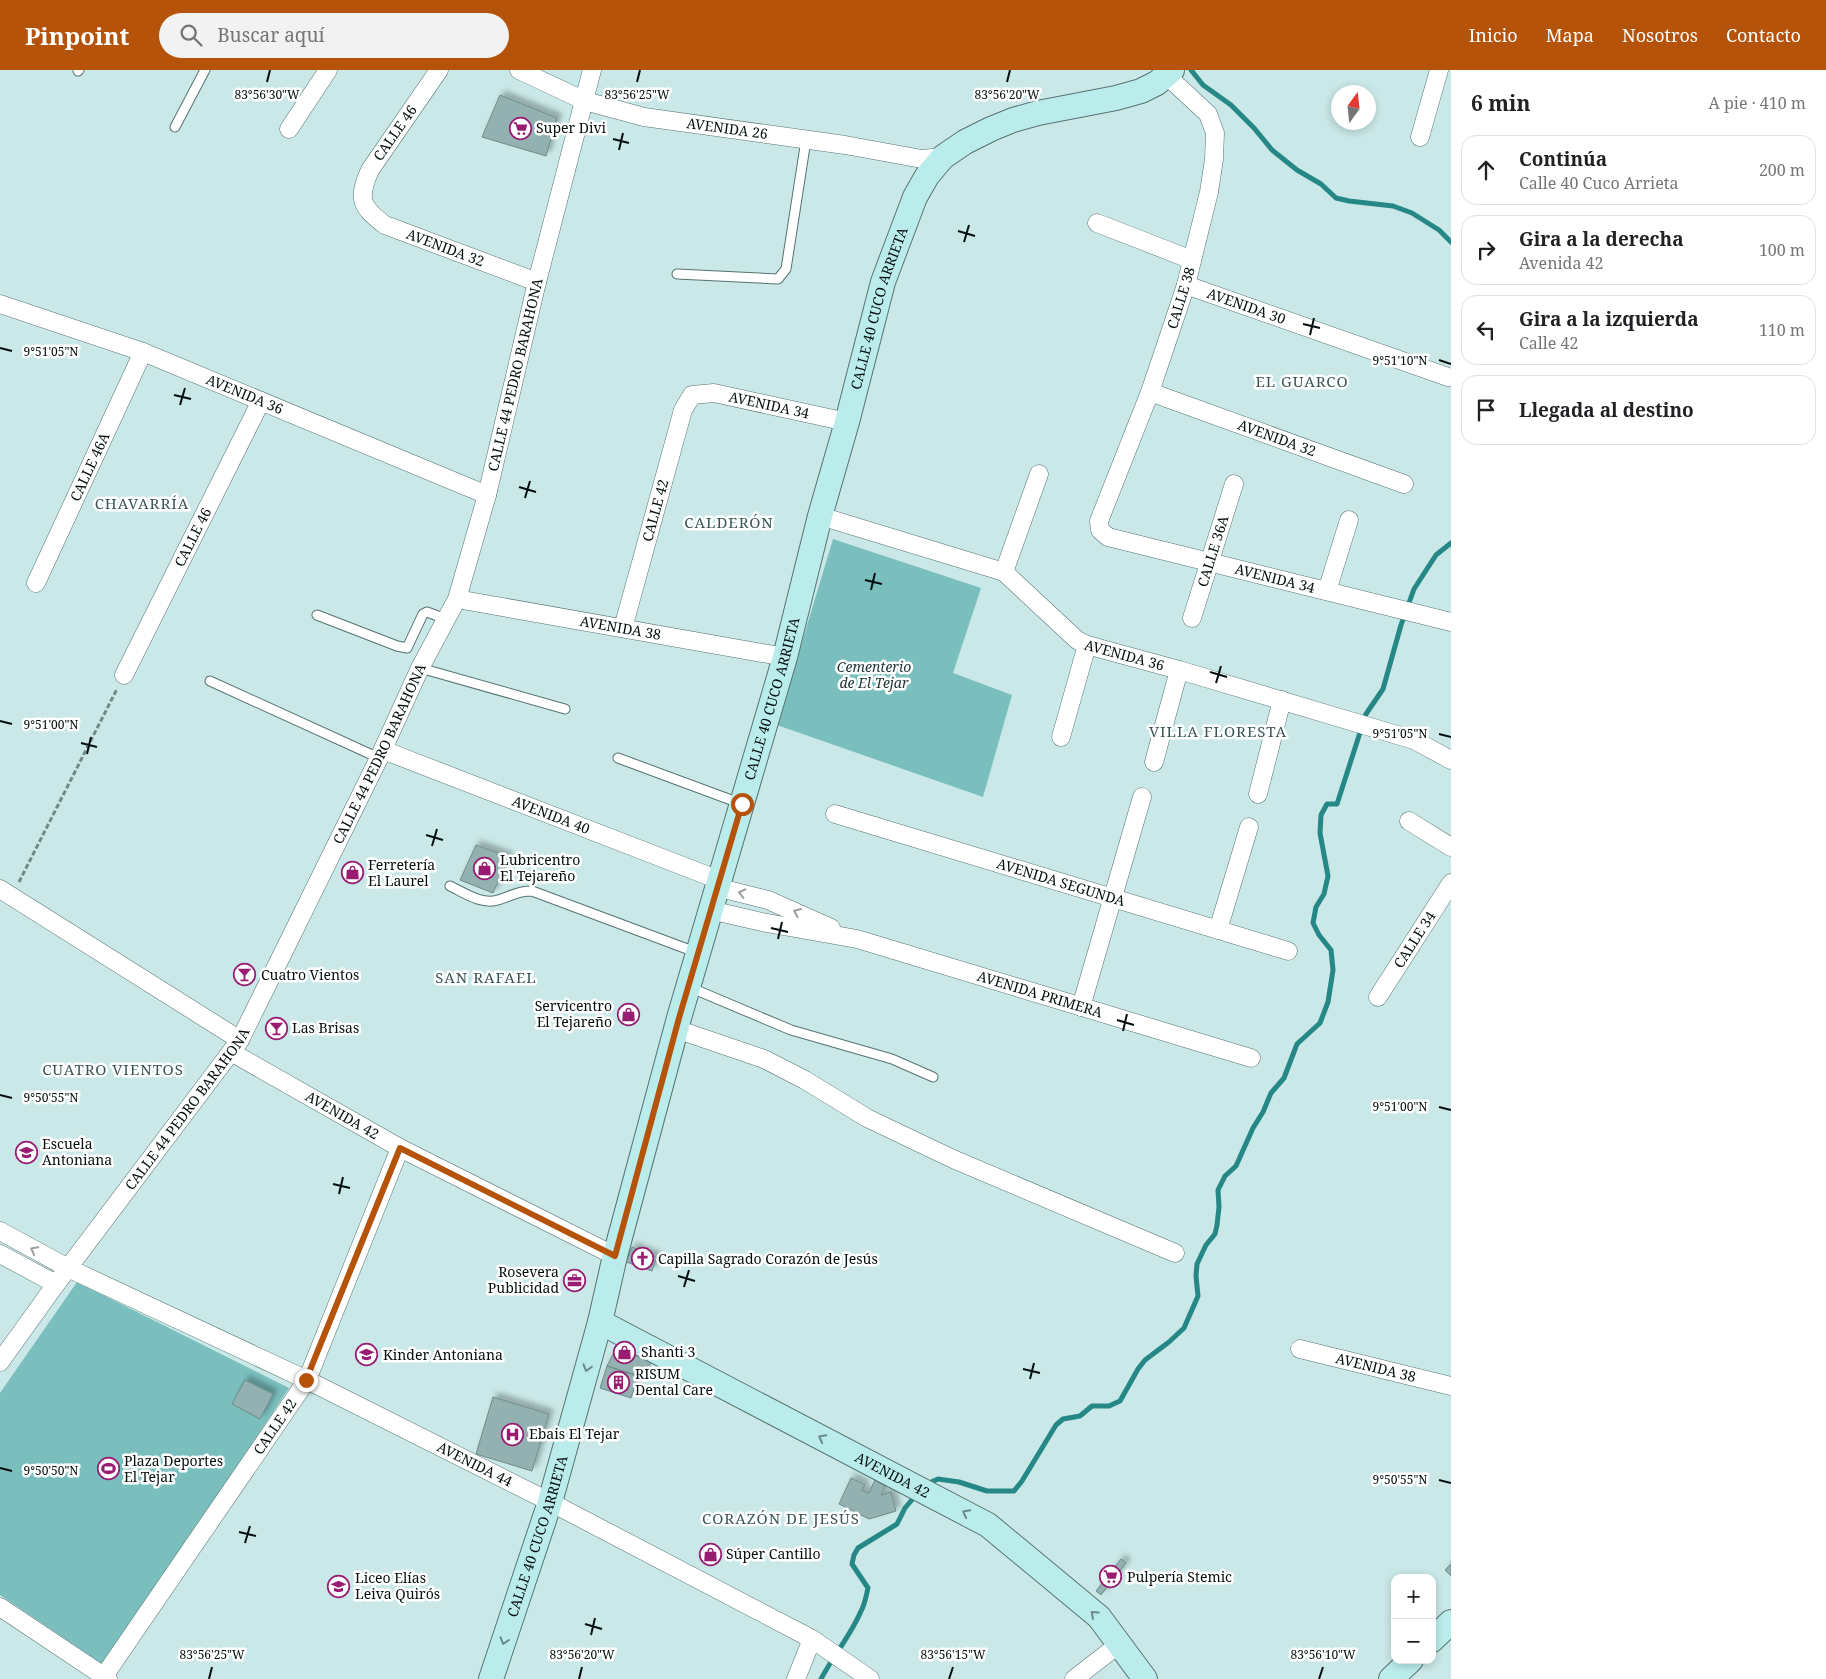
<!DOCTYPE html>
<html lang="es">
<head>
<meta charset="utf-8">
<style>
	:root { --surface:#fff; --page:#f2f2f2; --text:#202124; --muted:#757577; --line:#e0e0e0; --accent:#b45309 }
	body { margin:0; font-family:"Noto Serif",serif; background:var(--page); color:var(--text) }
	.controls { position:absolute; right:15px; bottom:15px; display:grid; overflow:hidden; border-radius:10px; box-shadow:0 2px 8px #0003 }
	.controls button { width:45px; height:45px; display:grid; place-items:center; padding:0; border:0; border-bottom:1px solid var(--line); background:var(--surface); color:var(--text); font:25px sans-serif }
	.compass { position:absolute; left:1331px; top:15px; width:45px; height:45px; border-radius:50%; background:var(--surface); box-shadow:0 2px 8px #0003; rotate:15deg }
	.stop { position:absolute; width:15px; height:15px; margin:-11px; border:4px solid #b45309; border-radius:50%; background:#fff }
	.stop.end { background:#b45309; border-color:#fff; box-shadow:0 1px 5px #0008 }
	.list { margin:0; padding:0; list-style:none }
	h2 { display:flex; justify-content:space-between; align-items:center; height:65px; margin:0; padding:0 20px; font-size:21px }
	h2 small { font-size:16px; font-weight:400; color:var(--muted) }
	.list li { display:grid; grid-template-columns:32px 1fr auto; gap:15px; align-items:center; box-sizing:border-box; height:70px; margin:0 10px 10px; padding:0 10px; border:1px solid var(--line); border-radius:15px }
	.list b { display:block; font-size:19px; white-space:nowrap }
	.list p { margin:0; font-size:16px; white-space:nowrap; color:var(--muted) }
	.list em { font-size:16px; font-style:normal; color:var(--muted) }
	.icon { flex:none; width:28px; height:28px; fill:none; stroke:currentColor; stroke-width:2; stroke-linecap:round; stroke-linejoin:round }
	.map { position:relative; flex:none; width:1451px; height:1609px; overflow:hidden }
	header { display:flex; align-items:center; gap:30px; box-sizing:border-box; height:70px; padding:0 25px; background:var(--accent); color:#fff }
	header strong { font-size:24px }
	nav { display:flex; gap:28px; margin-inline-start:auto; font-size:18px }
	.search { width:350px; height:45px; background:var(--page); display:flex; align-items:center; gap:12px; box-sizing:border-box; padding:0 18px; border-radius:28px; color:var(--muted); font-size:19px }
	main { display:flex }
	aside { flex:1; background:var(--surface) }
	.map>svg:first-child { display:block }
</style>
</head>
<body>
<header>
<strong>Pinpoint</strong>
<div class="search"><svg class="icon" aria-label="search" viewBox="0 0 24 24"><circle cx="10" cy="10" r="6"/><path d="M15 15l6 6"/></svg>Buscar aquí</div>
<nav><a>Inicio</a><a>Mapa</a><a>Nosotros</a><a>Contacto</a></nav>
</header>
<main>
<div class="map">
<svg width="1451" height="1609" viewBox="0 0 1451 1609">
	<defs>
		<filter id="shadow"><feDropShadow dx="4.5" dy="-4.5" stdDeviation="2.5" flood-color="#0004"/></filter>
	</defs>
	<rect width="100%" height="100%" fill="#c9e8e7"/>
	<path fill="#7abfbe" d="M833 469 981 518 953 603 1012 625 983 727 777 655Z
		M77 1212 289 1318 104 1595 0 1525V1323Z"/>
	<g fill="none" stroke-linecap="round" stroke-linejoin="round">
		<path stroke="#258887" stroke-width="5" d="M1191 0 1203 15 1231 35 1254 58 1272 80 1297 100 1321 114 1336 128 1349 131 1393 136 1412 143 1439 160 1451 172
			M927 1414 938 1409 959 1412 987 1421H1014L1022 1411 1056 1355 1063 1349 1080 1346 1092 1336H1109L1120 1331 1138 1299 1145 1290 1169 1272 1184 1258 1198 1226 1196 1206 1197 1194 1206 1175 1215 1164 1217 1155 1219 1137 1218 1120 1225 1106 1236 1096 1253 1058 1263 1042 1271 1023 1284 1008 1297 974 1320 953 1328 932 1333 900 1331 880 1319 865 1313 853 1316 837 1324 824 1328 806 1320 763 1321 745 1327 734H1337L1366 644 1383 619 1401 555 1414 519 1436 485 1451 473
			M821 1609C833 1586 851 1565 861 1541 865 1534 866 1526 868 1518L852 1494 854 1485 858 1478 897 1454 905 1438 916 1425"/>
	</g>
	<path fill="#93b1b0" stroke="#6e8b8a" filter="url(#shadow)" d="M500 25 557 48 546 86 482 67Z
		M476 775 509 787 493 823 460 810Z
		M632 1177 657 1187 652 1201 626 1192Z
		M619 1272 652 1292 638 1306 607 1296Z
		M607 1296 638 1306 631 1328 600 1318Z
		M245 1310 273 1324 260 1349 232 1334Z
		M493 1327 549 1344 532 1401 476 1384Z
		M851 1408 865 1415 862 1420 869 1423 875 1410 885 1416 881 1425 891 1422 896 1441 869 1449 839 1434Z
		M1121 1489 1126 1493 1101 1525 1096 1521Z
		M1451 1494V1506L1445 1500Z"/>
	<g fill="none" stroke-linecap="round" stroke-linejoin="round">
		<defs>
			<path id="service" d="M78 1 79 0
				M175 57 205 0
				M677 204 778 209 786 199 806 70
				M317 545 397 576 407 578 423 544 427 542 446 549
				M420 598 565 639
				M210 611 379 688
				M618 688 742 734
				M450 816C465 823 481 835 498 830 512 826 516 821 532 821L698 883
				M689 917 791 960 892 989 933 1007"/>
			<g id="minor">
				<path id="s1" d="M439 0 370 100C357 129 361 137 385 155L537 212"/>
				<path id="s2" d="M519 0 585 31 644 47 845 75 922 89 943 87"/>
				<path id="s3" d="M1166 5 1208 44 1215 63 1214 89 1209 122 1186 215 1150 322 1099 451 1100 460 1108 467 1451 552"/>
				<path d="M289 59 328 0"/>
				<path d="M1420 67 1439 0"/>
				<path d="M1097 153 1192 190"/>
				<path id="s4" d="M1186 215 1448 307"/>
				<path id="s5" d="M0 234 143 282 487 425"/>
				<path id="s6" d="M1150 322 1404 414"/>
				<path id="s7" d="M820 446 1004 502 1077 570 1087 575 1179 600 1414 670 1451 690"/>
				<path d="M1004 502 1039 404"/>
				<path id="s8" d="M36 513 143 282"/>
				<path d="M1327 521 1349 450"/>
				<path id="s9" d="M457 529 785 587"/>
				<path id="s10" d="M1192 548 1234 414"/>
				<path id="s11" d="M623 558 683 340 692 325 714 323 847 352"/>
				<path id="s12" d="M124 605 261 331"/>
				<path d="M1061 667 1087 575"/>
				<path id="s13" d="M383 680 719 810"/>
				<path d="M1154 692 1179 600"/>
				<path d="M1258 724 1282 630"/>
				<path id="s14" d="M835 744 1288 881"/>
				<path d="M1409 751 1451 777"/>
				<path d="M716 817 768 830 831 858"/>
				<path d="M0 819 240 970"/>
				<path id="s15" d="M710 840 762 852 857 869 1251 988"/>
				<path d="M1218 860 1249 757"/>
				<path id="s16" d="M1378 927 1451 813"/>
				<path d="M1081 937 1142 727"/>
				<path d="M676 959 764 989 805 1010 867 1048 953 1089 1175 1183"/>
				<path id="s17" d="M231 982 400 1078 615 1186"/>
				<path id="s18" d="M0 1161 68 1198 307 1310 550 1432 812 1569 870 1609"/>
				<path d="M0 1184 56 1214"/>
				<path id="s19" d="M1300 1279 1451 1316"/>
				<path id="s20" d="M0 1292 56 1214 240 970 379 688 420 598 457 529 487 425 537 212 592 0"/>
				<path d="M0 1537 108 1609"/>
				<path id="s21" d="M102 1609 307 1310 400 1078"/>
				<path d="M796 1609 812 1569"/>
				<path d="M1074 1609 1118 1575"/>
			</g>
			<g id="secondary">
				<path id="s22" d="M600 1252 988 1455 1099 1547 1145 1609"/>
				<path d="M1432 1570 1451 1552"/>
				<path id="s23" d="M491 1609 550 1432 600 1252 615 1186 679 948 785 587 820 446 847 352 883 212 915 127 927 106 943 87 965 72 991 59 1013 50 1038 43 1116 28 1141 21 1157 13 1172 0"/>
				<path d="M1391 1609 1411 1590"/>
			</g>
		</defs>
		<use href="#service" stroke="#567372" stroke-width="11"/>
		<use href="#minor" stroke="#567372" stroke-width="19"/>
		<use href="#secondary" stroke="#567372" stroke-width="26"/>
		<path stroke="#738989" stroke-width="3" stroke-dasharray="5 2.5" stroke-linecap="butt" d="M19 812 117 619"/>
		<use href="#service" stroke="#fff" stroke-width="9"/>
		<use href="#minor" stroke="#fff" stroke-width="18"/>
		<use href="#secondary" stroke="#bbecec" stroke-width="24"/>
	</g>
	<defs><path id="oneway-chevron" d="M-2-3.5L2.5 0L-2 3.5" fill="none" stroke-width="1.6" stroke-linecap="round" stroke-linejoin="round" transform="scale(1.25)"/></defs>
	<g stroke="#9b9f9f">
		<use href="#oneway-chevron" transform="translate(742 823) rotate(-166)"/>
		<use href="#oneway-chevron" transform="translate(797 842) rotate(-156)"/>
		<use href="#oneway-chevron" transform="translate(34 1180) rotate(-152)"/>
	</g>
	<g stroke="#698888">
		<use href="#oneway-chevron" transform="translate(587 1298) rotate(106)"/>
		<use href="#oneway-chevron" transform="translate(822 1368) rotate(-152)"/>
		<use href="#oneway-chevron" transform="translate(966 1443) rotate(-152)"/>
		<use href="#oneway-chevron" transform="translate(1094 1544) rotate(-138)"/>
		<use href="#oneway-chevron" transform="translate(504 1571) rotate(108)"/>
	</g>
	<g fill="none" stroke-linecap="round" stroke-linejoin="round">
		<path stroke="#b45309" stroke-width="6" d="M306 1310 400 1078 615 1186 679 948 742 734"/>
	</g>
	<path fill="none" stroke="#040e0e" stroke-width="2" d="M267 12 270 0M637 12 640 0M1007 12 1010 0M613 69 629 73M619 80 623 63M958 161 975 166M964 172 969 155M1303 254 1320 258M1310 265 1314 248M0 278 12 281M1439 290 1451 294M174 325 191 329M180 335 185 318M519 417 536 422M525 428 530 411M865 510 882 514M871 520 875 503M1210 602 1227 607M1216 613 1221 596M0 651 12 654M1439 664 1451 667M81 673 97 677M87 684 91 667M426 765 443 770M432 776 437 759M771 858 788 862M778 869 782 852M1117 950 1134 955M1123 961 1127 944M0 1025 12 1028M1439 1037 1451 1040M333 1114 350 1118M339 1124 343 1107M678 1206 695 1211M684 1217 689 1200M1023 1299 1040 1303M1030 1309 1034 1293M0 1398 12 1401M1439 1410 1451 1413M239 1462 256 1466M245 1473 250 1456M585 1554 602 1559M591 1565 595 1548M209 1609 212 1597M579 1609 582 1597M949 1609 953 1597M1319 1609 1323 1597"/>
	<defs>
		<symbol id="supermarket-ring" viewBox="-11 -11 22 22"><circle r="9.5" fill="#fff" stroke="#991c73" stroke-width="1.5"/><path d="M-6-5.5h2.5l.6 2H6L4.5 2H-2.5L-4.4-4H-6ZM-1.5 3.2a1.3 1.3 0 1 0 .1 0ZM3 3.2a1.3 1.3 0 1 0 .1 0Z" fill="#991c73"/></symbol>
		<symbol id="shop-ring" viewBox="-11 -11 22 22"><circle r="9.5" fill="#fff" stroke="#991c73" stroke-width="1.5"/><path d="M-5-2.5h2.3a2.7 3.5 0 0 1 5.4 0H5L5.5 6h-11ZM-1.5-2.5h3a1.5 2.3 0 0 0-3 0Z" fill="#991c73"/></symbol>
		<symbol id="bar-ring" viewBox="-11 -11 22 22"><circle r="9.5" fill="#fff" stroke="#991c73" stroke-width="1.5"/><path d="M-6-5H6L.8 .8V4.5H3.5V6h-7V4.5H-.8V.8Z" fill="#991c73"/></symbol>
		<symbol id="school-ring" viewBox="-11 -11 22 22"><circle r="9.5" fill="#fff" stroke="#991c73" stroke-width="1.5"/><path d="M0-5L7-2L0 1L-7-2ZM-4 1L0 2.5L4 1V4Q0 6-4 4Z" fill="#991c73"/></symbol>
		<symbol id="church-ring" viewBox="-11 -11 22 22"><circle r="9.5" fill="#fff" stroke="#991c73" stroke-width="1.5"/><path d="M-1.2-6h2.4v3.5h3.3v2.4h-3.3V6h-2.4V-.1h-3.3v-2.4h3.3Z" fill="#991c73"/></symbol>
		<symbol id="office-ring" viewBox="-11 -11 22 22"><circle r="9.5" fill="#fff" stroke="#991c73" stroke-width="1.5"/><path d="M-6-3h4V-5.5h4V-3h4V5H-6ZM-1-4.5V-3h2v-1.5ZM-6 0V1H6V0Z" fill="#991c73"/></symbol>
		<symbol id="building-ring" viewBox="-11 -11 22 22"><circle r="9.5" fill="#fff" stroke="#991c73" stroke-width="1.5"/><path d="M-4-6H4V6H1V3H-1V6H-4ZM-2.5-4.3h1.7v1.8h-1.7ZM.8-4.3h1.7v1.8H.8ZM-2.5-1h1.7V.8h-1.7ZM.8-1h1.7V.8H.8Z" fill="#991c73"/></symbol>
		<symbol id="hospital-ring" viewBox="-11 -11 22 22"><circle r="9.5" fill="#fff" stroke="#991c73" stroke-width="1.5"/><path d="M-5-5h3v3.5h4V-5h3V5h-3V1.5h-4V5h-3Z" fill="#991c73"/></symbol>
		<symbol id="stadium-ring" viewBox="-11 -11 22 22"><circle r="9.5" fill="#fff" stroke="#991c73" stroke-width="1.5"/><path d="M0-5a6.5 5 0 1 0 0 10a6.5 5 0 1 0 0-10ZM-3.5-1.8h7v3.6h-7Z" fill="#991c73"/></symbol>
	</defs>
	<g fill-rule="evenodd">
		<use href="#supermarket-ring" x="508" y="46" width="25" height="25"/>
		<use href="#shop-ring" x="472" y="786" width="25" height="25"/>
		<use href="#shop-ring" x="340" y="790" width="25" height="25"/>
		<use href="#bar-ring" x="232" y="892" width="25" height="25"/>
		<use href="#shop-ring" x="616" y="932" width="25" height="25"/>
		<use href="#bar-ring" x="264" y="946" width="25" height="25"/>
		<use href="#school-ring" x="14" y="1070" width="25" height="25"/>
		<use href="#church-ring" x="630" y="1176" width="25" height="25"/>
		<use href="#office-ring" x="562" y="1198" width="25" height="25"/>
		<use href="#shop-ring" x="612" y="1270" width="25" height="25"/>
		<use href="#school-ring" x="354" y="1272" width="25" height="25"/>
		<use href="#building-ring" x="606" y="1300" width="25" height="25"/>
		<use href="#hospital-ring" x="500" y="1352" width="25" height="25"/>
		<use href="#stadium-ring" x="96" y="1386" width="25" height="25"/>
		<use href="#shop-ring" x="698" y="1472" width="25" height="25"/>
		<use href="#supermarket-ring" x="1098" y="1494" width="25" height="25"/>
		<use href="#school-ring" x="326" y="1504" width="25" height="25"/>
	</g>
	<g text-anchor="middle" stroke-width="5" stroke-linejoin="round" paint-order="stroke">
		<g font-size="14" fill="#040e0e" stroke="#fff" text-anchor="start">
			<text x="536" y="63">Super Divi</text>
			<text x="500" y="795">Lubricentro<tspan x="500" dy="16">El Tejareño</tspan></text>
			<text x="368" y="800">Ferretería<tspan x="368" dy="16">El Laurel</tspan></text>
			<text x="261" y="910">Cuatro Vientos</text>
			<text x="612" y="941" text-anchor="end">Servicentro<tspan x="612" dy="16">El Tejareño</tspan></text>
			<text x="292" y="963">Las Brisas</text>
			<text x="42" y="1079">Escuela<tspan x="42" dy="16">Antoniana</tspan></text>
			<text x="658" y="1194">Capilla Sagrado Corazón de Jesús</text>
			<text x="559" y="1207" text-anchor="end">Rosevera<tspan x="559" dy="16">Publicidad</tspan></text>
			<text x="641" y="1287">Shanti 3</text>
			<text x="383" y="1290">Kinder Antoniana</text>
			<text x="635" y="1309">RISUM<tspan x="635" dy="16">Dental Care</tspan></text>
			<text x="529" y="1369">Ebais El Tejar</text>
			<text x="124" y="1396">Plaza Deportes<tspan x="124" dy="16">El Tejar</tspan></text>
			<text x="726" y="1489">Súper Cantillo</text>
			<text x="1127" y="1512">Pulpería Stemic</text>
			<text x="355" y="1513">Liceo Elías<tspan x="355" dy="16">Leiva Quirós</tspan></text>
		</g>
		<g font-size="14" fill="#040e0e" stroke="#fff">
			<text dy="5" stroke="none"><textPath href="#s2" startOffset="218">AVENIDA 26</textPath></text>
			<text transform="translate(395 63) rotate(-55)" y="5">CALLE 46</text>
			<text dy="5" stroke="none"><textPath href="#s1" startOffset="251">AVENIDA 32</textPath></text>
			<text transform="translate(1181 228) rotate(-73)" y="5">CALLE 38</text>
			<text dy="5" stroke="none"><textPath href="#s4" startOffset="64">AVENIDA 30</textPath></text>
			<text dy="5" stroke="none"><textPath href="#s23" startOffset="1425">CALLE 40 CUCO ARRIETA</textPath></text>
			<text dy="5" stroke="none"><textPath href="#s20" startOffset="1125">CALLE 44 PEDRO BARAHONA</textPath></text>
			<text dy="5" stroke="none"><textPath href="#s5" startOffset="261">AVENIDA 36</textPath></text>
			<text dy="5" stroke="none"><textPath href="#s11" startOffset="322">AVENIDA 34</textPath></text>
			<text dy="5" stroke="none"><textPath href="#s6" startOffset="135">AVENIDA 32</textPath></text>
			<text dy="5" stroke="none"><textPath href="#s8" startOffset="128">CALLE 46A</textPath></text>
			<text dy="5" stroke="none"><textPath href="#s11" startOffset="122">CALLE 42</textPath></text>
			<text dy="5" stroke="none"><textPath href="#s12" startOffset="154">CALLE 46</textPath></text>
			<text dy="5" stroke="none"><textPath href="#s10" startOffset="70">CALLE 36A</textPath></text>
			<text dy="5" stroke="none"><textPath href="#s3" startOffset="676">AVENIDA 34</textPath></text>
			<text dy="5" stroke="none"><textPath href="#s9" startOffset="166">AVENIDA 38</textPath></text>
			<text dy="5" stroke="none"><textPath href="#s7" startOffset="342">AVENIDA 36</textPath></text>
			<text dy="5" stroke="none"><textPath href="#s23" startOffset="1020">CALLE 40 CUCO ARRIETA</textPath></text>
			<text dy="5" stroke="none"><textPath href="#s20" startOffset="720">CALLE 44 PEDRO BARAHONA</textPath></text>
			<text dy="5" stroke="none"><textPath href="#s13" startOffset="180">AVENIDA 40</textPath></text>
			<text dy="5" stroke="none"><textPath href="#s14" startOffset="236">AVENIDA SEGUNDA</textPath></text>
			<text dy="5" stroke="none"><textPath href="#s16" startOffset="68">CALLE 34</textPath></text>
			<text dy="5" stroke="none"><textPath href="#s15" startOffset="341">AVENIDA PRIMERA</textPath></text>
			<text dy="5" stroke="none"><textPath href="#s20" startOffset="315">CALLE 44 PEDRO BARAHONA</textPath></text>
			<text dy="5" stroke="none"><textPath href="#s17" startOffset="128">AVENIDA 42</textPath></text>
			<text dy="5" stroke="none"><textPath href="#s19" startOffset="78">AVENIDA 38</textPath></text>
			<text dy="5" stroke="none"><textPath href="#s21" startOffset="306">CALLE 42</textPath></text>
			<text dy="5" stroke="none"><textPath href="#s18" startOffset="529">AVENIDA 44</textPath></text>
			<text dy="5" stroke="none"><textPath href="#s22" startOffset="330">AVENIDA 42</textPath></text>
			<text dy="5" stroke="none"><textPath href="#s23" startOffset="150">CALLE 40 CUCO ARRIETA</textPath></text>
		</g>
		<g font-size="14" font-style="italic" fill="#213837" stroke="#fff">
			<text x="874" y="602">Cementerio<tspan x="874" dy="16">de El Tejar</tspan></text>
		</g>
		<g font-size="15" letter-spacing="1" fill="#3a5555" stroke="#fff">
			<text x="1302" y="317">EL GUARCO</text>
			<text x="142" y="439">CHAVARRÍA</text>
			<text x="729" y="458">CALDERÓN</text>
			<text x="1218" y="667">VILLA FLORESTA</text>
			<text x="486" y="913">SAN RAFAEL</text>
			<text x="113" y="1005">CUATRO VIENTOS</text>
			<text x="781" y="1454">CORAZÓN DE JESÚS</text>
		</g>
	</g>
	<g font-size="12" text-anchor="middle" fill="#040e0e" stroke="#fff" stroke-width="5" stroke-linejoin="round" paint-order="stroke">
		<text x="267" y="29">83°56'30"W</text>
		<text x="637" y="29">83°56'25"W</text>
		<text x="1007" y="29">83°56'20"W</text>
		<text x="51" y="286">9°51'05"N</text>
		<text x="1400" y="295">9°51'10"N</text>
		<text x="51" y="659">9°51'00"N</text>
		<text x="1400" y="668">9°51'05"N</text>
		<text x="51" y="1032">9°50'55"N</text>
		<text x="1400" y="1041">9°51'00"N</text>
		<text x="51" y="1405">9°50'50"N</text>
		<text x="1400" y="1414">9°50'55"N</text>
		<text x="212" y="1589">83°56'25"W</text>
		<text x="582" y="1589">83°56'20"W</text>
		<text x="953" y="1589">83°56'15"W</text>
		<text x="1323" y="1589">83°56'10"W</text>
	</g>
</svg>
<div class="controls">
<button>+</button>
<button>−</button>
</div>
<svg class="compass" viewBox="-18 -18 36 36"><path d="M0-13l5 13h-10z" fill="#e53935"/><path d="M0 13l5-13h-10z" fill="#757577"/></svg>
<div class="stop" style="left:742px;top:734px"></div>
<div class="stop end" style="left:306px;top:1310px"></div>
</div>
<aside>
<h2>6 min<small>A pie · 410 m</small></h2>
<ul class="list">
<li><svg class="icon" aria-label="ahead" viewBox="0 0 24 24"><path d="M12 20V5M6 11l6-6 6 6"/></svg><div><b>Continúa</b><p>Calle 40 Cuco Arrieta</p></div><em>200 m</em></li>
<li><svg class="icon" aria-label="right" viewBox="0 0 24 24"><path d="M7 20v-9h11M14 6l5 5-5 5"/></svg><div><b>Gira a la derecha</b><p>Avenida 42</p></div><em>100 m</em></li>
<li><svg class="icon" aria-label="left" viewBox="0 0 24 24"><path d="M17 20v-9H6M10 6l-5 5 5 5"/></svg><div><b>Gira a la izquierda</b><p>Calle 42</p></div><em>110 m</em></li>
<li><svg class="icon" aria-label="arrive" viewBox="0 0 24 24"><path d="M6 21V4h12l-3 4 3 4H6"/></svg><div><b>Llegada al destino</b></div></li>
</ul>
</aside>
</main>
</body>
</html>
